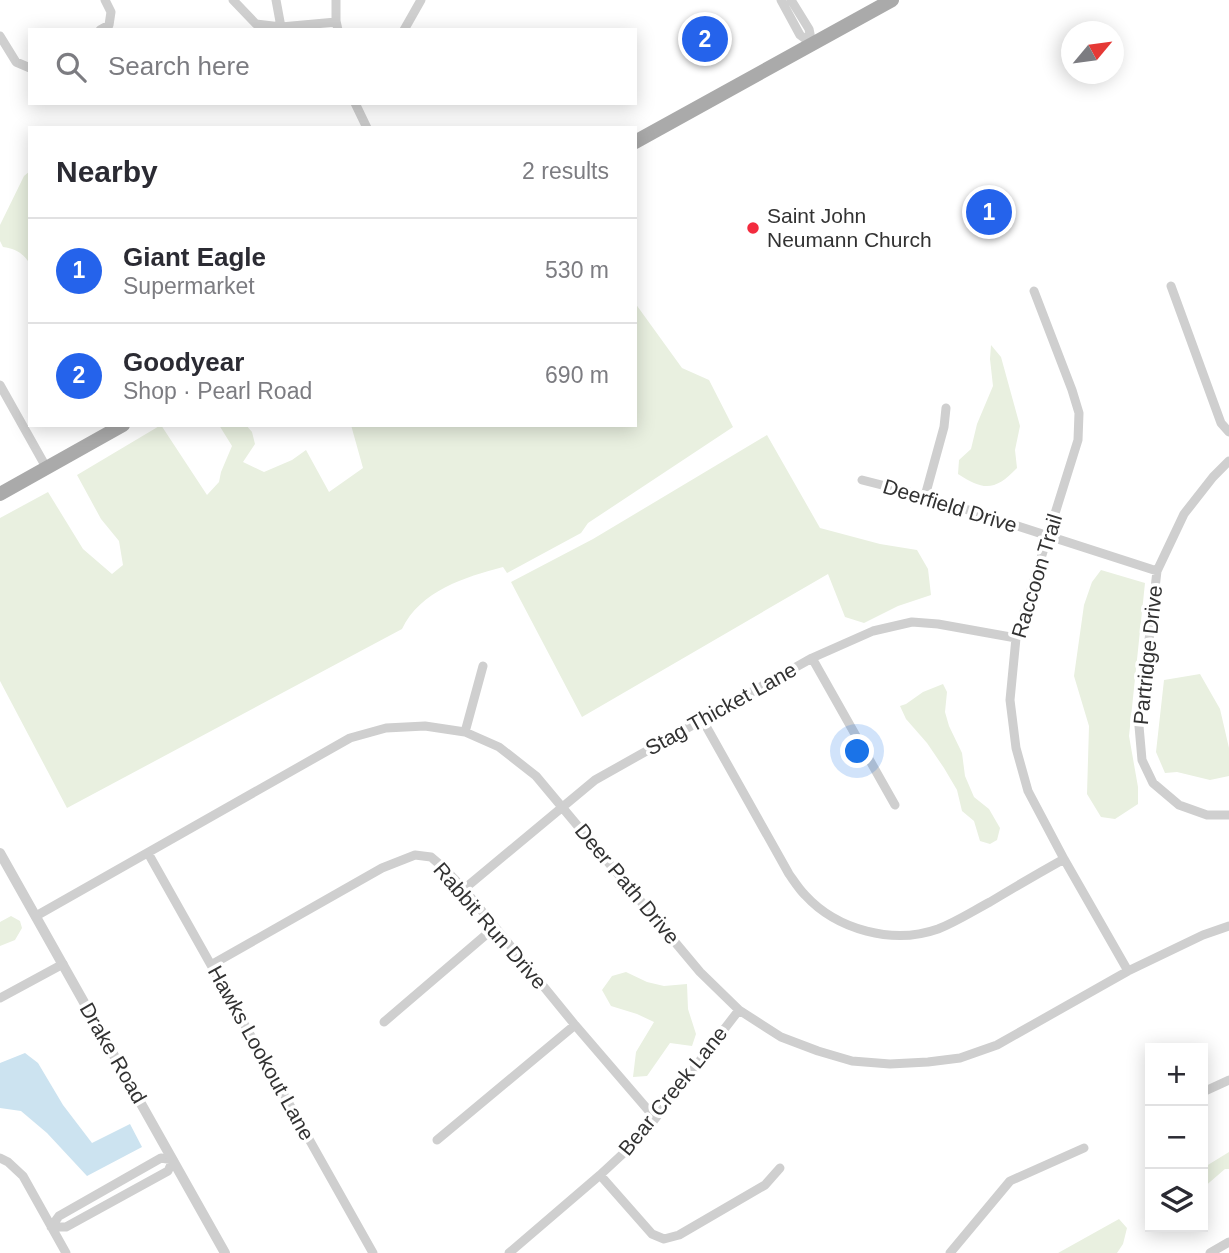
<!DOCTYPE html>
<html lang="en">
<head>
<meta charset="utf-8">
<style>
	:root { --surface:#fff; --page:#f7f7f7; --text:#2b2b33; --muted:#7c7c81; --line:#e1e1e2; --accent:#2563eb }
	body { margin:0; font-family:Arial,sans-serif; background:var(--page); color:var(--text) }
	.controls { position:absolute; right:21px; bottom:21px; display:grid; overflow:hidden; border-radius:0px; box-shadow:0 4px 18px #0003 }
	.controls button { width:63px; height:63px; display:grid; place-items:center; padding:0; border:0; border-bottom:2px solid var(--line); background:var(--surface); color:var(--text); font:35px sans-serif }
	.compass { position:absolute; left:1061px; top:21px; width:63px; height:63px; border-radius:50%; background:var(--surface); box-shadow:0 4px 18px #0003; rotate:61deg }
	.you { position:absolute; left:858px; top:752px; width:24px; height:24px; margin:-18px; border:5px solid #fff; border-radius:50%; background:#1a73e8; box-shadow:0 0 0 10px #1a73e833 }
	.badge { display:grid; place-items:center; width:46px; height:46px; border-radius:50%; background:var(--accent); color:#fff; font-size:23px; font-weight:700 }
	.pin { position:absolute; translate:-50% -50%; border:4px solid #fff; box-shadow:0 2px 7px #0006 }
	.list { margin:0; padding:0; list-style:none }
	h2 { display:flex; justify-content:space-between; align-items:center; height:91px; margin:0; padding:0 28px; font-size:30px }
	h2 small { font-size:23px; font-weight:400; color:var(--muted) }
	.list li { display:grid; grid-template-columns:46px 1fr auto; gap:21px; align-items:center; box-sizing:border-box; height:105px; padding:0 28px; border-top:2px solid var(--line) }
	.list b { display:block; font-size:26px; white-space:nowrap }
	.list p { margin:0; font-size:23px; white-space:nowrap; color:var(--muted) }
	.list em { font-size:23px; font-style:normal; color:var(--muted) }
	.icon { flex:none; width:38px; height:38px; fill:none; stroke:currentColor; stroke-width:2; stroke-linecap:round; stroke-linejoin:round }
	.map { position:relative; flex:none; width:1229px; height:1253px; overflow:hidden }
	.search { position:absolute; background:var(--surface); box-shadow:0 4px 18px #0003; left:28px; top:28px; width:609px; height:77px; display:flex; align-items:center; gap:18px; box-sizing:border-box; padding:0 24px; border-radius:0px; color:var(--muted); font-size:26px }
	.panel { position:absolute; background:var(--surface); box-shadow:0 4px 18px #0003; left:28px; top:126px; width:609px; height:301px; border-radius:0px }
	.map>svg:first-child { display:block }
</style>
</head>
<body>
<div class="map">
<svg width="1229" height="1253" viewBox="0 0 1229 1253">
	<rect width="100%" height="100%" fill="#fff"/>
	<path fill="#e9f0e0" d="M30 171V264C23 253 16 249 3 247L0 241V225L24 176Z
		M635 303 682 368 709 380 733 427 588 523 581 533 507 573 503 567C465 577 420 591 402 629L67 808 0 681V518L48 492 83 549 112 574 123 565 119 541 101 519 77 475 161 425 207 495 219 482 221 472 232 446 219 425H246L252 432 255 444 243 462 264 472 292 460 306 450 329 492 363 468 351 425H635Z
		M991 345 1001 357 1020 426 1015 450 1017 468C995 491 984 491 958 474L959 460 971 449 977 424 993 386 990 359Z
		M767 435 820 528 880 544 917 550 928 569 931 595 898 606 864 623 845 617 828 574 582 717 511 582 593 539Z
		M1101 570 1145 583 1129 736 1138 787V804L1115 819 1101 817 1087 794 1089 726 1074 676 1084 605 1092 582Z
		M1200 674 1220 709 1229 748V776L1210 780 1177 772 1165 773 1156 752 1164 680Z
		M943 684 947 692 945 712 949 726 962 753 965 776 974 797 989 809 1000 828 997 840 990 844 980 841 974 821 962 811 957 790 944 768 927 743 906 719 900 706 906 704 923 692Z
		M11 916 20 921 22 928 15 940 0 946V922Z
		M626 972 647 982 664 986 687 984 688 1009 696 1034 692 1046 670 1043 647 1076 633 1077 636 1052 654 1022 637 1014 611 1006 602 990 612 976Z
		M1229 1152V1169H1225L1203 1188V1168Z
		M1119 1219 1127 1228 1123 1244 1117 1253H1058Z"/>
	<path fill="#cce3f0" d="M25 1053 38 1063 63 1105 92 1143 130 1124 142 1147 87 1176 47 1133 21 1111 0 1108V1063Z"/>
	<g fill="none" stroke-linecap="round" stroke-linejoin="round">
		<path stroke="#cfcfcf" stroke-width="9" d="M233 0 256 24 281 27 336 22
			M276 0 281 27
			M336 0V21L338 30
			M781 0 800 35 812 44
			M791 0 809 29 812 44
			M100 30 109 25 111 12 105 0
			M404 30 421 0
			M0 36 16 62 30 68
			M355 103 367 128
			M1171 286 1221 423 1229 432
			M1034 291 1072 390 1079 413 1078 440 1016 638 1010 700 1016 748 1028 791 1064 859 1128 971
			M0 385 46 467
			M1229 461 1213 477 1184 514 1157 571 1139 726 1142 760 1153 783 1179 805 1207 815H1229
			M862 480 925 496 1157 571
			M925 496 944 427 946 408
			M812 658 895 805
			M702 719 789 874C794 881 799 889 805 895 837 930 893 945 938 929 956 922 973 911 990 902 1015 887 1039 873 1064 859
			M465 732 483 666
			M148 853 373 1253
			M464 889 595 780 812 658 873 631 912 622 938 624 1016 638
			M36 916 350 738 386 728 425 726 465 732 499 747 536 776 700 972 739 1010 781 1037 818 1051 852 1061 890 1064 928 1062 960 1058 997 1045 1128 971 1203 935 1229 926
			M211 965 382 868 415 855 431 857 445 869 464 889 575 1025 655 1118
			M0 998 63 964
			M384 1022 495 927
			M1203 1092 1229 1080
			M437 1140 575 1025
			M0 1158 8 1162 23 1176 66 1253
			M161 1158 173 1160 168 1171 66 1227H51L59 1216Z
			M600 1175 652 1234 664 1239 679 1235 765 1185 780 1168
			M509 1253 600 1175 641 1137 739 1010
			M950 1253 1010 1181 1084 1148
			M1210 1253 1229 1242"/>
		<path stroke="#cfcfcf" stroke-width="10" d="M0 853 225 1253"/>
		<path stroke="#aaa" stroke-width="14" d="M635 142 892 0
			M0 494 123 425"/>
	</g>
	<circle fill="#f32b3e" stroke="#fff" stroke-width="2.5" cx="753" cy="228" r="7"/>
	<g text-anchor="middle" stroke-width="7" stroke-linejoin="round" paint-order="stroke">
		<g font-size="21" fill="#323232" stroke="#fff" text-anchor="start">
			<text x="767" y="223">Saint John<tspan x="767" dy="24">Neumann Church</tspan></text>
		</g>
		<g font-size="21" fill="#323232" stroke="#fff">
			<text transform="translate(950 506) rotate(17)" y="7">Deerfield Drive</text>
			<text transform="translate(1037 576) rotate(-73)" y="7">Raccoon Trail</text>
			<text transform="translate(1148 655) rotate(-84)" y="7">Partridge Drive</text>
			<text transform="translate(721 709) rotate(-29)" y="7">Stag Thicket Lane</text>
			<text transform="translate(627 884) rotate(50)" y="7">Deer Path Drive</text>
			<text transform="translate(490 926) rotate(49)" y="7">Rabbit Run Drive</text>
			<text transform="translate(113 1053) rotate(60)" y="7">Drake Road</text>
			<text transform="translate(261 1053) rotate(61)" y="7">Hawks Lookout Lane</text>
			<text transform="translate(673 1091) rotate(-51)" y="7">Bear Creek Lane</text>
		</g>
	</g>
</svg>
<div class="controls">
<button>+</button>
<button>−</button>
<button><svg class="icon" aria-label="layers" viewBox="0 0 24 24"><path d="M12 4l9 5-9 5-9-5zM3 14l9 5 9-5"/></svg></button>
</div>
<svg class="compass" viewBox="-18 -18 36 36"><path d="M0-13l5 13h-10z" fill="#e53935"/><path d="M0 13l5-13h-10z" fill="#7c7c81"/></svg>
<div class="you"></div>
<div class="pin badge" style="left:989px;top:212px">1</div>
<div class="pin badge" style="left:705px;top:39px">2</div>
<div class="search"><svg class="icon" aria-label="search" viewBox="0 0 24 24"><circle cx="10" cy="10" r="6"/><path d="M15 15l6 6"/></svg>Search here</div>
<section class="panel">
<h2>Nearby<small>2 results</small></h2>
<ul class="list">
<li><span class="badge">1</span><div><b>Giant Eagle</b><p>Supermarket</p></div><em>530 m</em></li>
<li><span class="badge">2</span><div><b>Goodyear</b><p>Shop · Pearl Road</p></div><em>690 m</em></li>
</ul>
</section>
</div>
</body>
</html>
